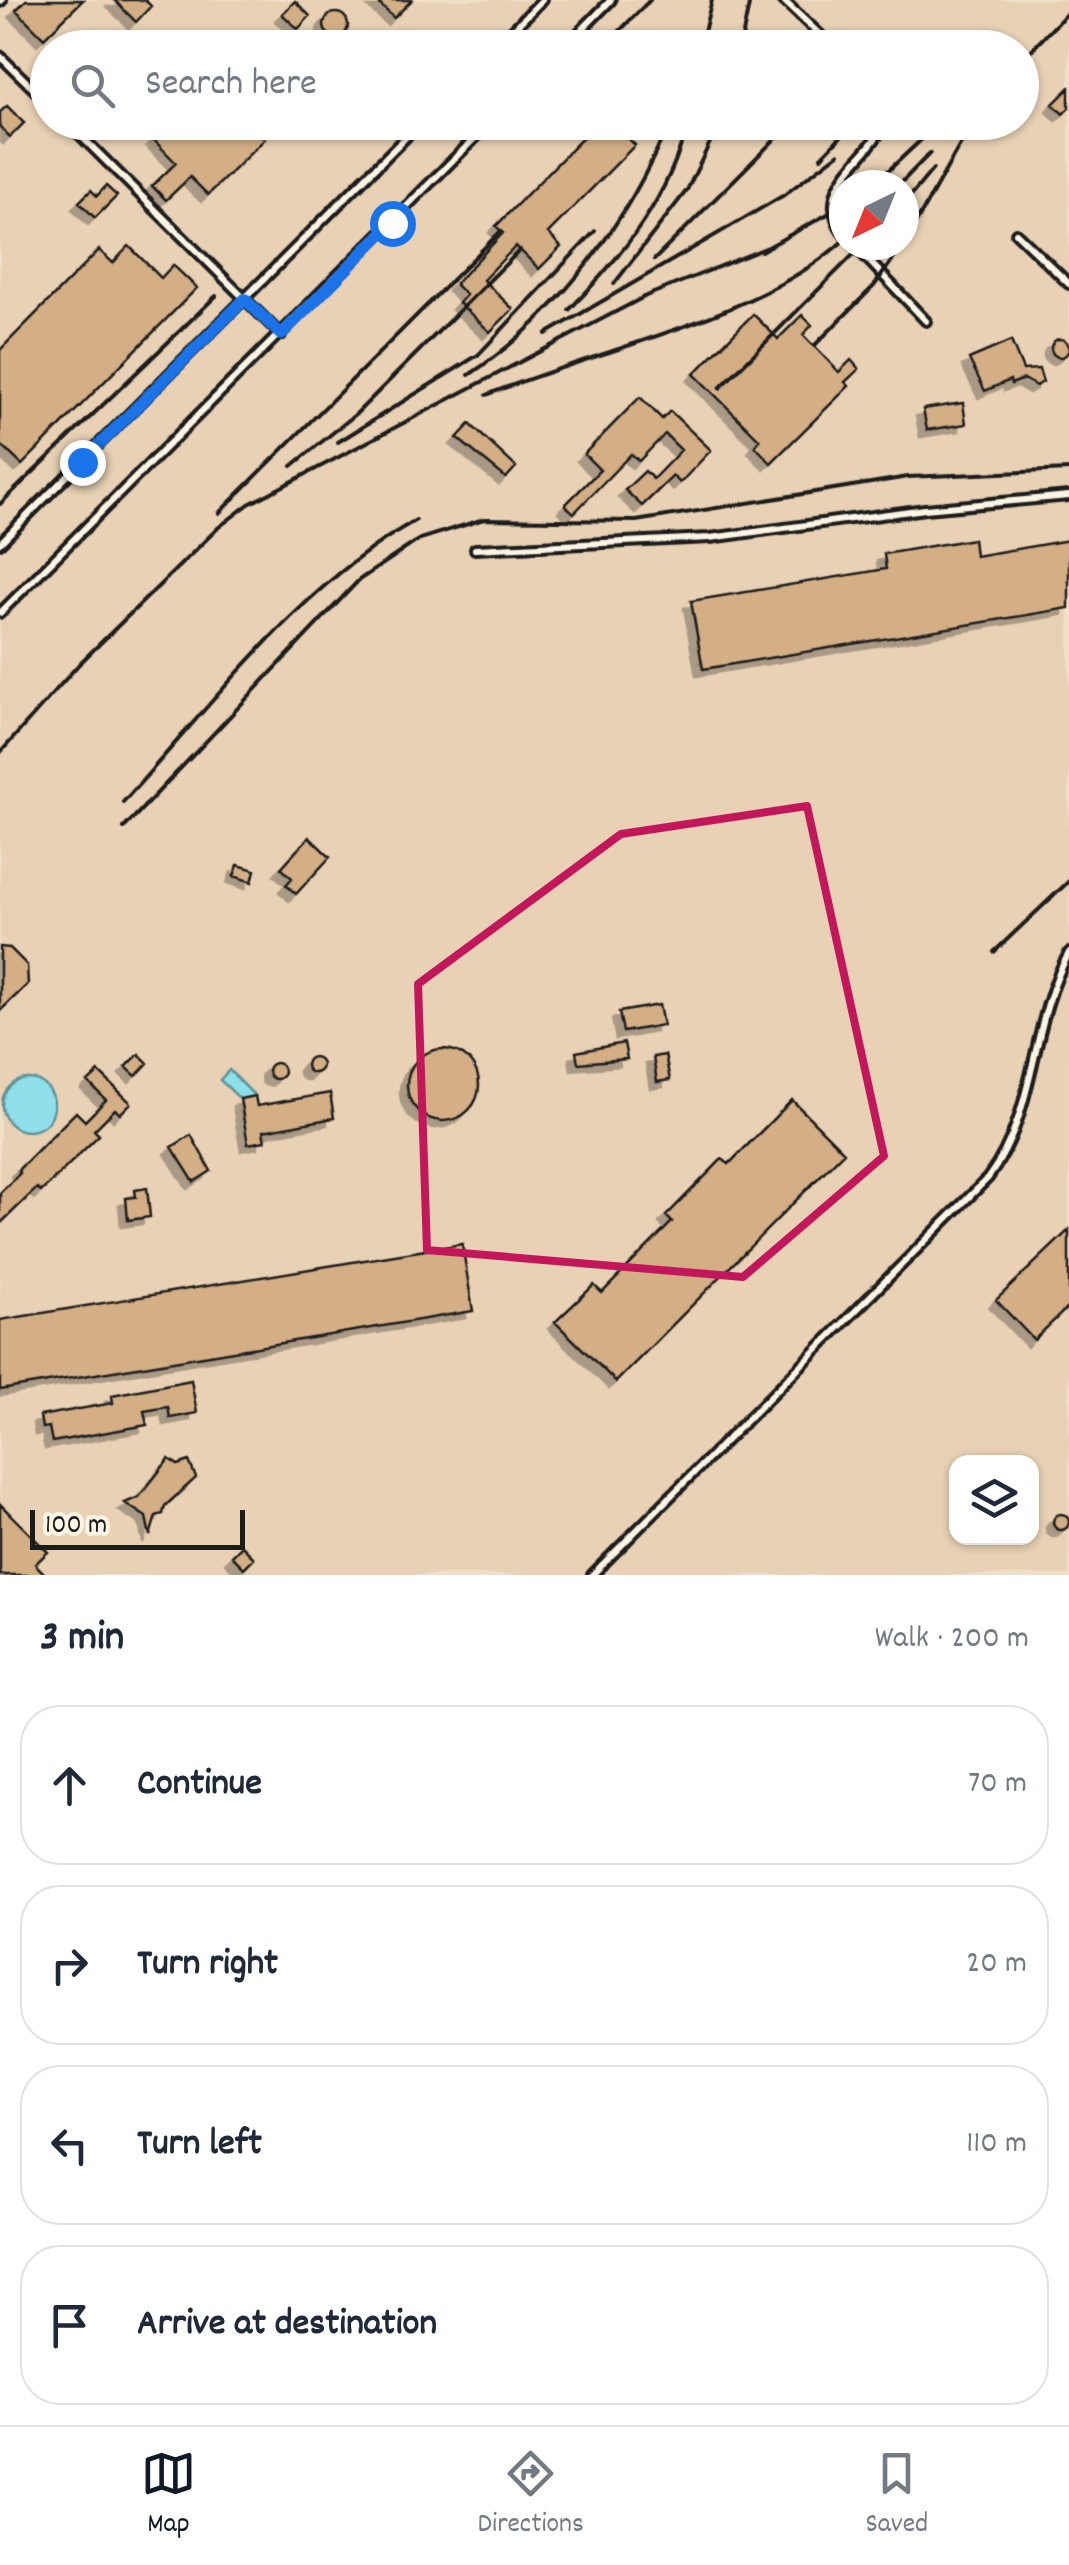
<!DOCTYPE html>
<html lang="en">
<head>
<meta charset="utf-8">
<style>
	:root { --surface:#fff; --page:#f6f6f7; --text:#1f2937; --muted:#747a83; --line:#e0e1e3; --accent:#111827 }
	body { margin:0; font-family:Dekko,sans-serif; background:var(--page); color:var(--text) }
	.controls { position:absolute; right:30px; bottom:30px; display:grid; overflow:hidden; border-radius:20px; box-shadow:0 2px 8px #0004 }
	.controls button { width:90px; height:90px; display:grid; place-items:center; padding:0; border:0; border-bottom:2px solid var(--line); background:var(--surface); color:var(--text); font:50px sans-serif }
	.compass { position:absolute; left:829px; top:170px; width:90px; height:90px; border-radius:50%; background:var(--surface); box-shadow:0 2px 8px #0004; rotate:223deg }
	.scale { position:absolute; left:30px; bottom:25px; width:215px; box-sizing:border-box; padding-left:10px; border:5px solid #1c1c1c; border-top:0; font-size:28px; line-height:35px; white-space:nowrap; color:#1c1c1c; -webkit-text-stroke:8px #fcf5e5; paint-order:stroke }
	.stop { position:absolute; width:30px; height:30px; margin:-22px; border:8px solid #1a73e8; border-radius:50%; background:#fff }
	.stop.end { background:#1a73e8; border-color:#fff; box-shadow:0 2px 10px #0008 }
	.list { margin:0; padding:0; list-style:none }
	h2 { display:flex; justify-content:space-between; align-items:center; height:130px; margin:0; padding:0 40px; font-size:42px }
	h2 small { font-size:32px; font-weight:400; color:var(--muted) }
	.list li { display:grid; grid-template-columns:65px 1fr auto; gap:30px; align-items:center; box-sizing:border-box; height:160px; margin:0 20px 20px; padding:0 20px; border:2px solid var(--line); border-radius:40px }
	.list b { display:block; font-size:38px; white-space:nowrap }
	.list em { font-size:32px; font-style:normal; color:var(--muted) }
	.icon { flex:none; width:55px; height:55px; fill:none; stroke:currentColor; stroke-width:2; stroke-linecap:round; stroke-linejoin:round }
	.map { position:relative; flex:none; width:1069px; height:1575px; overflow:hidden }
	.search { position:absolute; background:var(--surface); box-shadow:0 2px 8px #0004; left:30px; right:30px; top:30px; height:110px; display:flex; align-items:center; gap:25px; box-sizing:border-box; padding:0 35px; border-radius:55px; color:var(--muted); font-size:38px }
	.sheet { height:850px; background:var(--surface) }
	nav { display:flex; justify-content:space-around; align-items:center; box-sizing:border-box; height:140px; border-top:2px solid var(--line); background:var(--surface); font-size:28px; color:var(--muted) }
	nav a { display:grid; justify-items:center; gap:5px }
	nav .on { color:var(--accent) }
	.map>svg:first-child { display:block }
</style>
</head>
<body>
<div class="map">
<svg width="1069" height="1575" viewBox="0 0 1069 1575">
	<defs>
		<filter id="shadow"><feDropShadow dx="-7" dy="7" stdDeviation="0" flood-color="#0004"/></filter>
	</defs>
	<rect width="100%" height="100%" fill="#f0e0c8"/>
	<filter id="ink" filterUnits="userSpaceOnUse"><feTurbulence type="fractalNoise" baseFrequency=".01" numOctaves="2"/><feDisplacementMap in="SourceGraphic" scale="20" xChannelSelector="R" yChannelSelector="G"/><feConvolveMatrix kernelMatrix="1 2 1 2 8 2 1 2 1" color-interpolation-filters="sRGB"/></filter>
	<g filter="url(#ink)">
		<path fill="#e8d1b4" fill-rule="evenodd" d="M0 0H1069V1575H0ZM48 48H1022V122H48ZM844 185H904V245H844ZM956 1462H1032V1538H956Z"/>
		<path fill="#8edfea" stroke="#609198" stroke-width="2.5" d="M229 1070 255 1096 240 1099 220 1080Z
			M2 1105a26 26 0 1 1 52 0a26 26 0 1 1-52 0Z"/>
		<path fill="#d4af86" stroke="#1c1c1c" stroke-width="2.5" filter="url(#shadow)" d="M26 0H83L44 38 16 10Z
			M114 0H145L151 6 136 22Z
			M375 0H412L394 18Z
			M295 1 310 16 298 29 282 14Z
			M324 25a12 12 0 1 1 24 0a12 12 0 1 1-24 0Z
			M1069 88V108L1063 114 1053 104Z
			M7 106 24 123 10 137 0 127V112Z
			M170 122H274L261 136 265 139 208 195 190 177 166 200 152 186 176 163 153 139Z
			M598 122H612L635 145 548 233 561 247 539 269 516 246 483 280 513 309 490 332 459 303 466 295 455 284 503 233 496 226Z
			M106 186 117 196 95 218 79 202 91 190 97 196Z
			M129 246 161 278 173 265 197 288 22 465 0 444V350L99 250 113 263Z
			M753 314 778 339 802 315 812 325 803 335 839 372 851 360 859 369 845 382 849 386 771 463 755 446 760 440 694 374Z
			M1051 348a9 9 0 1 1 18 0a9 9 0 1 1-18 0Z
			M1011 341 1023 370 1039 369 1043 382 1036 386 1024 379 1011 384 1010 380 985 391 969 359Z
			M640 397 662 419 670 411 711 450 680 483 673 476 642 506 625 490 645 471 653 479 681 450 665 434 639 461 631 454 574 513 565 505 600 470 584 454Z
			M963 403 966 424 927 430 923 409Z
			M470 424 516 467 506 478 457 438Z
			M973 539 975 556 1069 540V608L703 669 691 601 886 569 884 554Z
			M309 837 330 857 296 894 286 885 292 878 281 868Z
			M238 865 255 870 252 882 234 876Z
			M0 947 10 948 27 965 28 984 0 1011Z
			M659 1005 663 1025 623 1032 619 1012Z
			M624 1043 627 1059 578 1063 576 1052Z
			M407 1085a36 36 0 1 1 72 0a36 36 0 1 1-72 0Z
			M139 1054 148 1063 136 1076 126 1067Z
			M665 1055 670 1080 657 1082 653 1057Z
			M306 1065a8 8 0 1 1 16 0a8 8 0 1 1-16 0Z
			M268 1071a8 8 0 1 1 16 0a8 8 0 1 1-16 0Z
			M99 1072 131 1103 120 1114 115 1109 94 1130 99 1135 41 1192 37 1188 0 1224V1193L20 1173 18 1170 76 1112 85 1121 106 1100 88 1082Z
			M330 1093 334 1118 263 1131 265 1141 248 1144 240 1099 255 1096 257 1106Z
			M792 1100 844 1152 616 1382 555 1322 594 1285 602 1293 672 1222 666 1216 722 1159 729 1164Z
			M191 1135 211 1171 194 1182 172 1147Z
			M147 1188 150 1217 128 1220 126 1198 136 1197 135 1190Z
			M1069 1230V1306L1034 1340 996 1300Z
			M462 1244 473 1311 0 1390V1320Z
			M191 1380 197 1413 170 1418 168 1407 144 1411 147 1425 52 1442 49 1427 42 1428 40 1416 113 1403 112 1395Z
			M169 1459 178 1465 189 1461 196 1478 165 1506 163 1514 156 1516 150 1536 146 1517 125 1503 139 1497Z
			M0 1504 48 1552 35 1564 46 1575H0Z
			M1053 1522a8 8 0 1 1 16 0a8 8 0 1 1-16 0Z
			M242 1546 254 1558 244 1568 232 1556Z"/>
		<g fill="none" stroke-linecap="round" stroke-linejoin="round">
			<defs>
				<path id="lane" d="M783 0 834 48
					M0 2 2 0
					M495 48 542 0
					M564 48 611 0
					M0 56 48 103
					M67 122 281 335
					M1016 233 1069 284
					M844 234C811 187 867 161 886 122
					M854 245 926 321
					M0 543 421 122
					M475 549 710 538 925 509 1069 496
					M0 613 491 122
					M592 1575 988 1178C1038 1110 1029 1024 1069 953"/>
			</defs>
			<use href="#lane" stroke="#1c1c1c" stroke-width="14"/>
			<use href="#lane" stroke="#fcf5e5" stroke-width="6"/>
			<path stroke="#1c1c1c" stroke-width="4" d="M603 48 650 0
				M700 48 712 0
				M740 48 750 0
				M1022 60 1069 11
				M821 157 855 122
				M873 185 940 122
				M899 185 930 153
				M904 204 933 169
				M904 244 973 122
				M761 251 844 205
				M654 260 792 122
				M614 284 687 190 720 122
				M569 310C621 257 671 197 687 122
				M546 334 784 195 839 153
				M814 346 874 286 903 245
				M469 375C558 316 629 221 669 122
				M720 388 863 245
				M487 395C595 350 758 319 844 240
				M338 442 478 355 595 231
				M292 466 356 414 520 250
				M0 504 216 296
				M219 513 501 231
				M0 753 79 664 219 527 249 504 646 296 773 245
				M123 802C213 704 299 586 416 520
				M124 828 359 580 420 539 484 519 636 521 908 477 1069 470
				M994 952 1069 881"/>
		</g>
	</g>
	<g fill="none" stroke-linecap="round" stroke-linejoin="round" filter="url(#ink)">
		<path stroke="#1a73e8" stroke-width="12" d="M82 462 245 299 281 335 392 223"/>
	</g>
	<path fill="none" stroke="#c2185b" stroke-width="8" stroke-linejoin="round" d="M807 806 884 1156 743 1277 427 1250 418 984 621 834Z"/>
</svg>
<div class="controls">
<button><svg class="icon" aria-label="layers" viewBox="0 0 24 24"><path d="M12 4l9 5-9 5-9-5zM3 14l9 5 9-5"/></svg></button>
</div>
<svg class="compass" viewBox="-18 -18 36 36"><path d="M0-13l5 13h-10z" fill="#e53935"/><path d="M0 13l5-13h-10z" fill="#747a83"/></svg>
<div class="scale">100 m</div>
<div class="stop" style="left:392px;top:223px"></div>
<div class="stop end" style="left:82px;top:462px"></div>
<div class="search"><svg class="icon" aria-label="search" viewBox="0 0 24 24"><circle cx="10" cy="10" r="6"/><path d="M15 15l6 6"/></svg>Search here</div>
</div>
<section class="sheet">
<h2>3 min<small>Walk · 200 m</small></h2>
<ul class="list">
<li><svg class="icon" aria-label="ahead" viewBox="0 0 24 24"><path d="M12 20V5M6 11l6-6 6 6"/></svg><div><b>Continue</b></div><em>70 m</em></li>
<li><svg class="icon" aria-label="right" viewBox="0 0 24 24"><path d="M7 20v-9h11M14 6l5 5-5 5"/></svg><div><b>Turn right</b></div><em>20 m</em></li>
<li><svg class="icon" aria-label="left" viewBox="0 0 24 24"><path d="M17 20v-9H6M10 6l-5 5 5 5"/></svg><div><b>Turn left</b></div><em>110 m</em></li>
<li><svg class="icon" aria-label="arrive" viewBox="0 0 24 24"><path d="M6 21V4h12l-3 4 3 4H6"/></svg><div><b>Arrive at destination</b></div></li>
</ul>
</section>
<nav>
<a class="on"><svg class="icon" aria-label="map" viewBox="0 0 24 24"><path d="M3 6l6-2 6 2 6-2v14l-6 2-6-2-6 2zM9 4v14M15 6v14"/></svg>Map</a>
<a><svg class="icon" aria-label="directions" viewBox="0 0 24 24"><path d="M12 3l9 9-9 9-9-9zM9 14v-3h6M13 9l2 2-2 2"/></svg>Directions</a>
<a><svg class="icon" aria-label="saved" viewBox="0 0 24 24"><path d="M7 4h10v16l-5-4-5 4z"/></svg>Saved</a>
</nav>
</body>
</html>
